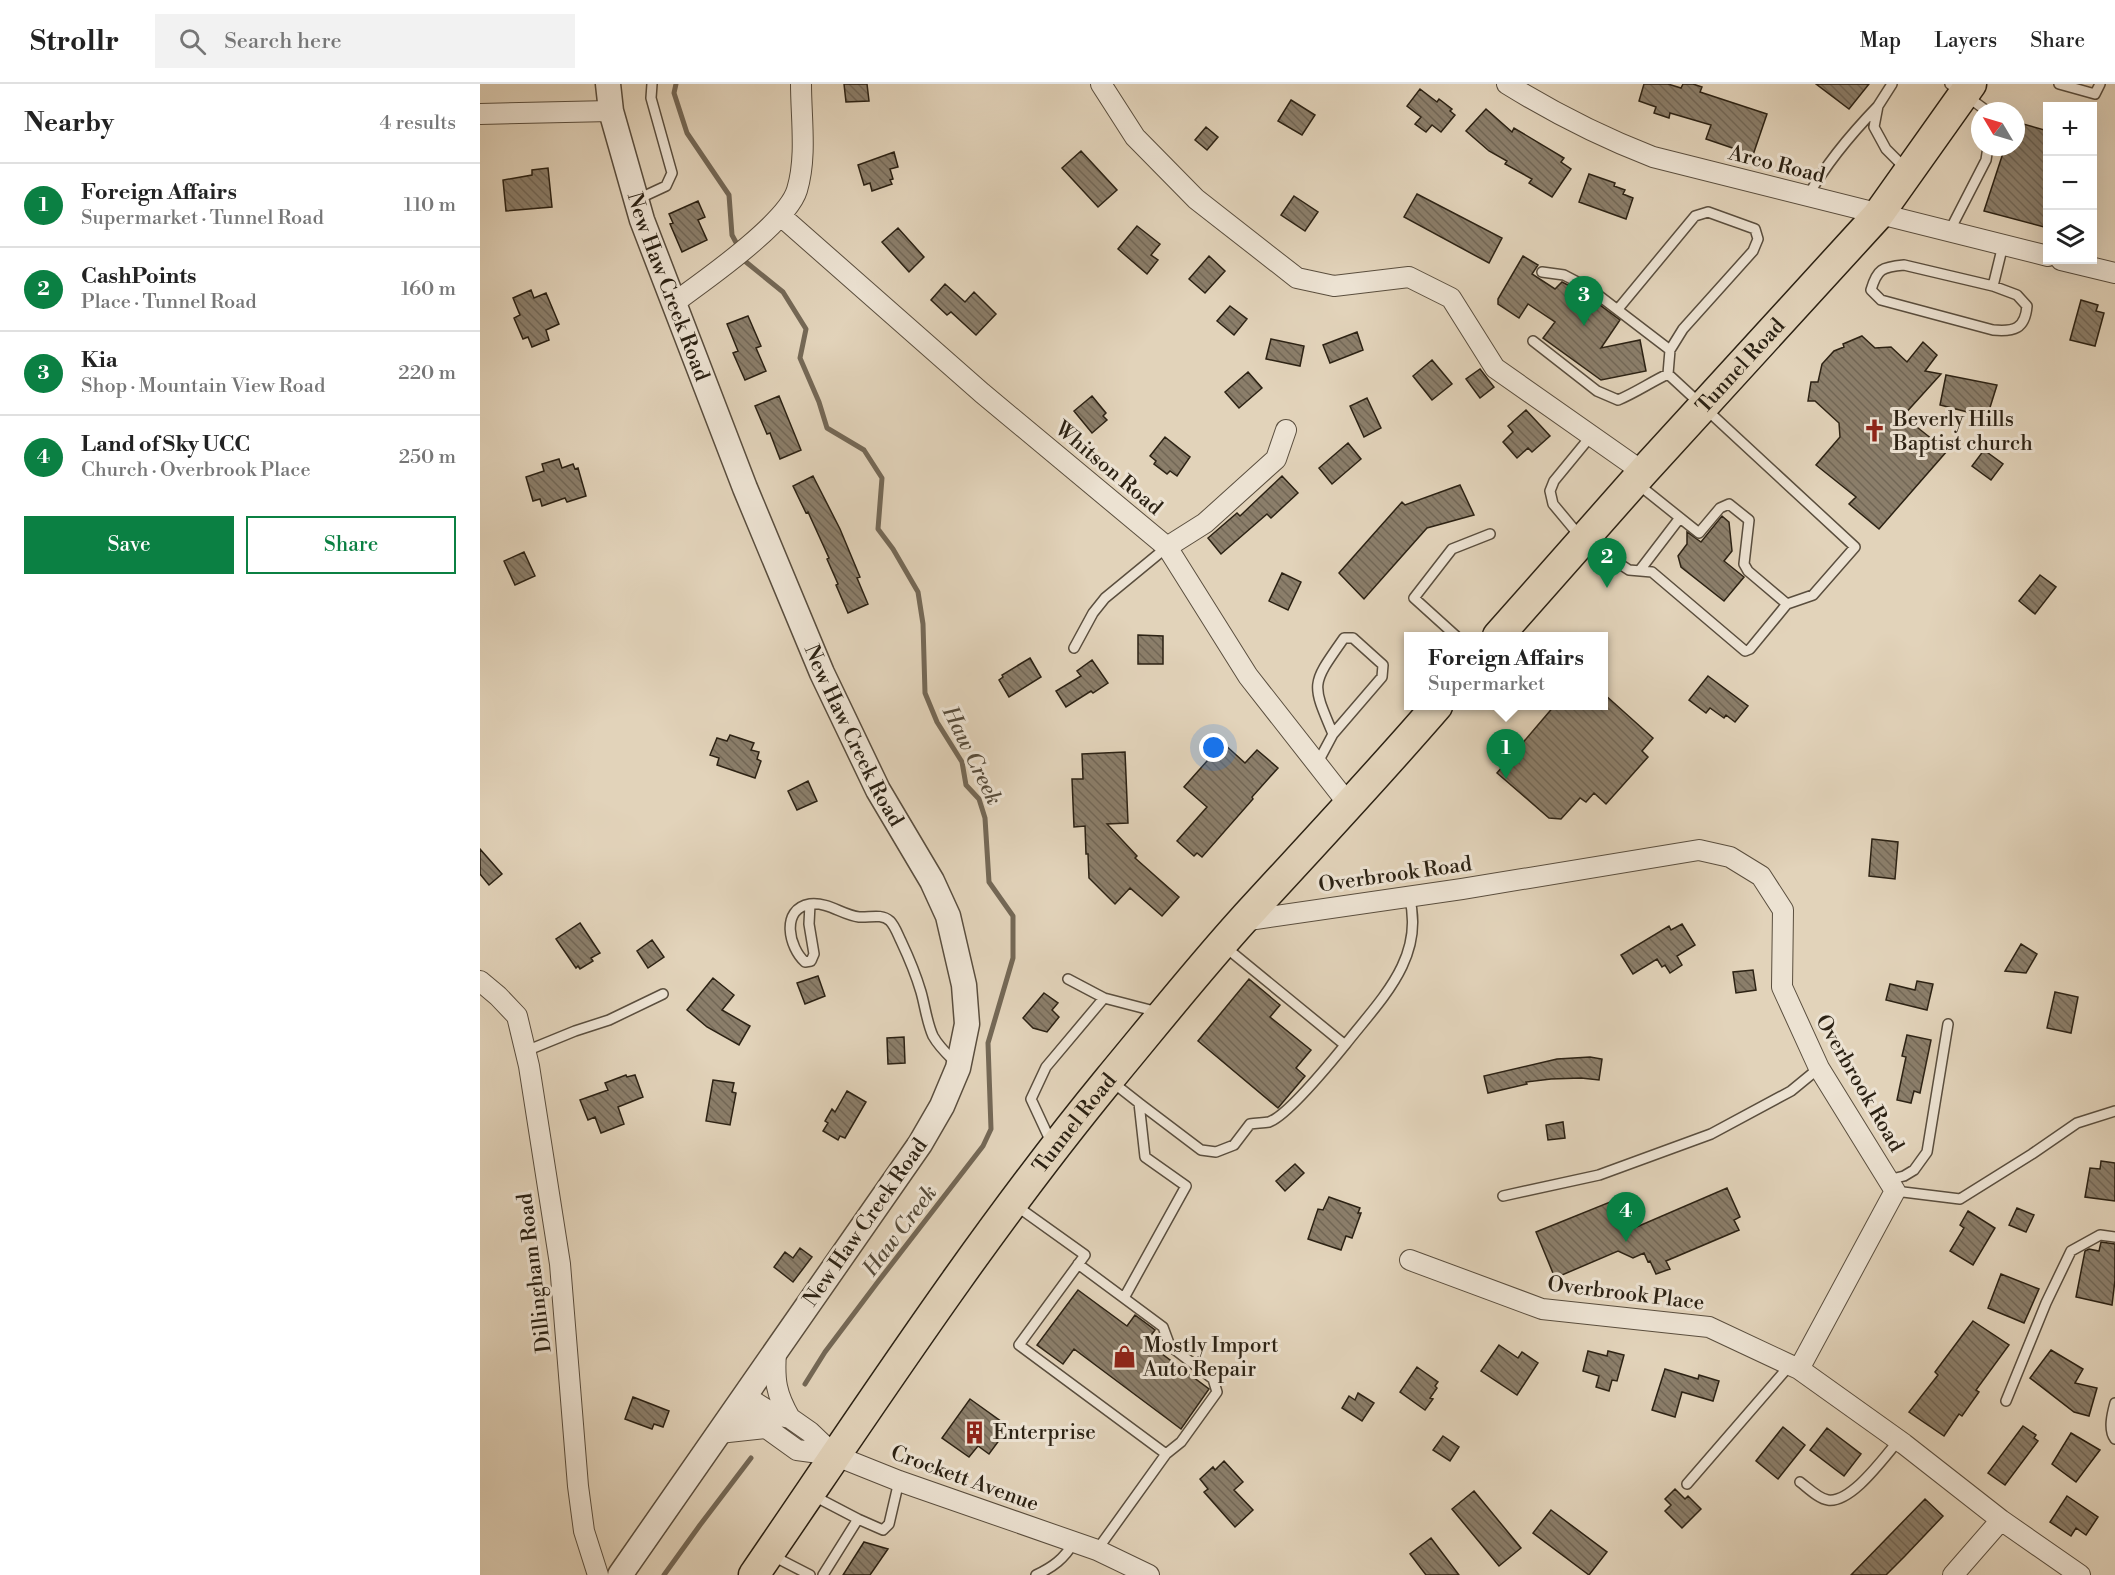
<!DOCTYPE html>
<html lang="en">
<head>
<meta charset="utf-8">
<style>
	:root { --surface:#fff; --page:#f2f2f2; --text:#222; --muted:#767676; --line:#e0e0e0; --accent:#0b8043 }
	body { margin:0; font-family:"Libre Bodoni",serif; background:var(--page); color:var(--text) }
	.controls { position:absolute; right:18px; top:18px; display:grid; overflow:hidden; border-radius:0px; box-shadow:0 6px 24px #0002 }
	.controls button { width:54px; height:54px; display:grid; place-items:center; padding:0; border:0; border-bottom:2px solid var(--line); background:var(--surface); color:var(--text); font:30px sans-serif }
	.compass { position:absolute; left:1491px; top:18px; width:54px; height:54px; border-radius:50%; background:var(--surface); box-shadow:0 6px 24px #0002; rotate:308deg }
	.you { position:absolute; left:734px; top:664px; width:21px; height:21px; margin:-15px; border:4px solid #fff; border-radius:50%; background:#1a73e8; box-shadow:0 0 0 9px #1a73e833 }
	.badge { display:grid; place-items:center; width:39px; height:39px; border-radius:50%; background:var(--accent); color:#fff; font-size:20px; font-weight:700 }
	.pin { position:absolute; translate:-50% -50px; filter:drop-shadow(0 2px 3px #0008) }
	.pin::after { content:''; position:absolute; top:32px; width:21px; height:18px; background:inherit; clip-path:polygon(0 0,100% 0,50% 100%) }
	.popup { position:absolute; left:924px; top:548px; width:204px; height:78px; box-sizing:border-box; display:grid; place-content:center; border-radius:0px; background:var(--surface); filter:drop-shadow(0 2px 4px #0005); font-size:20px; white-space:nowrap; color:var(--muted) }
	.popup b { font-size:22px; color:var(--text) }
	.popup::after { content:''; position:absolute; left:50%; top:100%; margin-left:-12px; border:12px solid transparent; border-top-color:var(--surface) }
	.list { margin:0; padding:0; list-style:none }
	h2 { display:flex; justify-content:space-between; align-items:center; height:78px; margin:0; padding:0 24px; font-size:26px }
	h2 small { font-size:20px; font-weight:400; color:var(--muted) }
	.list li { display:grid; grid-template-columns:39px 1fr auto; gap:18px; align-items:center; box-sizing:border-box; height:84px; padding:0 24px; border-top:2px solid var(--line) }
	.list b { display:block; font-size:22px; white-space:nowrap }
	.list p { margin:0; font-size:20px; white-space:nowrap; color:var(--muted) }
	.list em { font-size:20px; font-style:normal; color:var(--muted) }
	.actions { display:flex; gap:12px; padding:18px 24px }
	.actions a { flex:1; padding:14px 0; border:2px solid var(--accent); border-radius:0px; text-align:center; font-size:21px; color:var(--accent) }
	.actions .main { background:var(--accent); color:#fff }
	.icon { flex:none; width:33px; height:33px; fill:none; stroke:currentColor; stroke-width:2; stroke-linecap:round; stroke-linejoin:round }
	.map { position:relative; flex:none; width:1635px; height:1491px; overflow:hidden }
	header { display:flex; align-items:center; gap:36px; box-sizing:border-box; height:84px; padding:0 30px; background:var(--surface); border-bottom:2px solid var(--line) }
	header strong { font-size:28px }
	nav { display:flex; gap:33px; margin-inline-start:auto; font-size:21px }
	.search { width:420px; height:54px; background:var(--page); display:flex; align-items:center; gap:15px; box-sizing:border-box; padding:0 21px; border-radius:0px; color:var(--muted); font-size:22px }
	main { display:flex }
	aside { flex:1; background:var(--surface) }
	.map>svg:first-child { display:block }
</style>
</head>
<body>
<header>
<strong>Strollr</strong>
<div class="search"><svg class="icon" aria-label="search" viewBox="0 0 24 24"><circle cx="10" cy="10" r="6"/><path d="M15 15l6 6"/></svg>Search here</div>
<nav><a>Map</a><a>Layers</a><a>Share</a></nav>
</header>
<main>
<aside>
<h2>Nearby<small>4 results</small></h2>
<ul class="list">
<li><span class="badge">1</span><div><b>Foreign Affairs</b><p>Supermarket · Tunnel Road</p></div><em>110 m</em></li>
<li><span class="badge">2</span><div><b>CashPoints</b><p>Place · Tunnel Road</p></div><em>160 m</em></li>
<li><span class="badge">3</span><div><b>Kia</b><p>Shop · Mountain View Road</p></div><em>220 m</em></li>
<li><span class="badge">4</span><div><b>Land of Sky UCC</b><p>Church · Overbrook Place</p></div><em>250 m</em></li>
</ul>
<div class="actions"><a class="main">Save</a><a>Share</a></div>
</aside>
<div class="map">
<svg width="1635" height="1491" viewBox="0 0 1635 1491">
	<defs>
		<pattern id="building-back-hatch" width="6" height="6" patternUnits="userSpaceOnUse" patternTransform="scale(1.5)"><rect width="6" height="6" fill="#8b7e6a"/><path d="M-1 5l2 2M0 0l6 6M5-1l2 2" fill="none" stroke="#726756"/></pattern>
	</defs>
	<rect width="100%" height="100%" fill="#e2d3ba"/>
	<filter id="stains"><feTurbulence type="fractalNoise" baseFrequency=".00333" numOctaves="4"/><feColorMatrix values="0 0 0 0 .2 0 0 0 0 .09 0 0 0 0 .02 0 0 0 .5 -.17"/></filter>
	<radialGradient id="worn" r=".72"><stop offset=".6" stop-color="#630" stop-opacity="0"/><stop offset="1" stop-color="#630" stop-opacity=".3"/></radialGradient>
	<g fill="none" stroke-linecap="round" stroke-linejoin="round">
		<path stroke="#746856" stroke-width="5" d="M196 0 194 9 207 49 249 111 252 151 259 164
			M264 172 266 178 303 208 326 245 320 274 339 318 347 344 384 366 402 394 398 445 413 465 438 508 443 540 445 609 457 638 482 678 486 701 499 715 505 734 509 798 533 832V874L508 959 511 1045 503 1062 397 1199 345 1268 325 1300
			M184 1491 220 1441 271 1374"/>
	</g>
	<path fill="url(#building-back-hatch)" stroke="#2c2214" stroke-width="1.5" d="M364 0H387L389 17 366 18Z
		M1164 0H1188L1201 4 1203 0H1213L1222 3 1220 8 1287 30 1273 71 1226 55 1231 41 1190 29 1189 34 1174 29 1176 23 1159 17Z
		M1336 0H1389L1369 25Z
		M940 5 957 18 959 15 972 25 970 27 975 31 961 48 952 41 946 48 935 40 941 33 927 22Z
		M811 16 835 31 822 51 798 37Z
		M1006 25 1032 48 1034 44 1084 74 1081 78 1091 85 1072 113 1049 99 1052 95 1025 80 1027 77 1009 67 986 47Z
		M1536 38 1568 47V144L1504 127 1525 63H1536Z
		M726 43 738 53 727 66 715 56Z
		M601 67 637 106 618 123 582 84Z
		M414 68 418 83 410 85 413 95 410 96 412 100 392 107 390 99 384 101 378 81Z
		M68 84 72 123 26 127 23 96 52 91V86Z
		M1109 90 1135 99 1134 102 1145 106 1143 110 1153 114 1146 135 1099 118Z
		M937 110 1022 154 1009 179 924 133Z
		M814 112 838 128 825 147 801 131Z
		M218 117 225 133 218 136 227 156 202 168 190 140 193 139 189 130Z
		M657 142 680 160 671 171 678 176 667 190 638 165Z
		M418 144 444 173 429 188 402 158Z
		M729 172 745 187 725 209 709 195Z
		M1043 172 1058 181 1052 190 1075 205 1082 198 1105 210 1140 236 1121 264 1160 256 1166 287 1121 296 1063 254 1075 238 1048 220 1039 234 1018 220V215Z
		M465 200 485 218 494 208 516 230 496 251 471 228 467 231 451 216Z
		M51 206 54 214 66 209 79 240 66 246 69 256 52 263 48 253 43 255 34 234 40 231 33 214Z
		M1601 216 1618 221 1616 227 1624 229 1615 262 1590 256Z
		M750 222 767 235 754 251 737 237Z
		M268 232 281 262 276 264 286 287 265 296 253 269 258 267 247 240Z
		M877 248 883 266 850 279 843 261Z
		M1382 252 1395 264 1411 263 1427 278 1443 258 1457 271 1445 287 1461 290 1423 332 1467 367 1399 445 1369 420 1376 413 1336 381 1360 353 1359 339 1335 317H1328L1331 298H1338L1342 280 1354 267 1364 263 1363 260Z
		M791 255 824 262 820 282 786 275Z
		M952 276 972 300 952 316 933 292Z
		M1000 285 1014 303 1000 314 986 295Z
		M768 288 782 304 759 324 745 308Z
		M1466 291 1517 301 1507 333 1460 321Z
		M299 312 321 366 300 375 290 349 287 350 275 322Z
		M612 312 626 329 623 332 627 336 612 349 594 327Z
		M887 314 901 344 884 353 870 322Z
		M1046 326 1070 352 1052 368 1048 364 1037 374 1023 358 1033 348 1028 342Z
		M685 353 710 373 697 392 690 387 687 390 674 380 676 377 670 372Z
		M868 359 881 375 852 400 839 384Z
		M1504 366 1523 380 1511 396 1492 382Z
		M79 375 82 384 93 380 95 385 98 384 106 412 87 418 85 414 62 422 60 415 53 417 46 393 64 387 62 380Z
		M333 392 360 445 380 493 377 494 388 520 368 529 356 501 358 500 347 475 349 474 328 428 326 429 313 402Z
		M802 392 818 409 791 434 787 430 741 470 728 454 757 429 760 432Z
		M980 401 994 431 947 444 884 515 859 489 922 418 925 421Z
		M1242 432 1249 438 1252 467 1244 477 1264 493 1244 517 1201 483 1198 472 1207 460V448L1221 458Z
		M44 468 55 492 35 501 24 477Z
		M802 489 821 498 808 526 789 517Z
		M1560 491 1576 503 1555 530 1539 517Z
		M658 551 683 552V580H658Z
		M550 574 561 593 529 613 519 596 523 593 522 591Z
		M612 576 628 599 613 609 611 607 586 623 576 607 601 592 597 587Z
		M1228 592 1268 622 1255 638 1246 631 1244 634 1230 624 1226 629 1209 616Z
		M1124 610 1173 654 1162 667 1168 673 1126 720 1114 709 1106 718 1100 714 1081 735 1069 734 1017 689 1075 621H1124Z
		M250 651 274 659 271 666 279 668 277 675 281 677 275 694 237 681 239 674 230 671 237 654 247 657Z
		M743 659 765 679 777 666 798 684 772 713 773 715 722 773 717 769 714 772 697 757 727 723 704 703Z
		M645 668 648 739 627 740 657 772 655 774 699 813 682 832 650 804 635 820 609 794 608 770H606L605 742 594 743 592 695H603L602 670Z
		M328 697 337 717 317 726 308 707Z
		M1392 755 1418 758 1415 795 1389 792Z
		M0 765 22 790 9 801 0 790Z
		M100 839 120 869 111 874 113 877 100 885 98 882 96 884 76 855Z
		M1202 840 1215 861 1197 872 1202 881 1190 889 1185 881 1182 883 1177 875 1153 890 1141 871 1189 842 1191 846Z
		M172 856 184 873 168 884 157 867Z
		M1541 860 1557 870 1546 889 1525 887Z
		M1273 886 1276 906 1256 909 1253 888Z
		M338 892 345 912 325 920 317 899Z
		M233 894 254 911 242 926 270 942 259 961 227 943 207 926Z
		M769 895 800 921 790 933 831 966 816 984 825 992 798 1024 718 957Z
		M1437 897 1453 900 1447 926 1406 916 1410 900 1435 906Z
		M1575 908 1598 913 1591 949 1567 944Z
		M564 909 578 919 572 926 579 933 567 948 553 944 543 934Z
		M1427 951 1451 956 1440 1009 1434 1007 1431 1019 1417 1016 1426 973 1422 972Z
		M424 953 425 979 408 980 407 954Z
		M1110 973 1122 975 1119 996 1101 994 1071 995 1046 998 1047 1000 1008 1009 1004 992 1077 975Z
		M146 991 147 993 155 991 163 1013 138 1023 144 1040 121 1049 115 1033 108 1036 100 1016 128 1006 125 999Z
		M233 996 254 999 252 1008 256 1009 250 1041 226 1037Z
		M367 1007 386 1018 365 1054 360 1052 358 1056 343 1047 348 1039 345 1037 352 1025 355 1028Z
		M1083 1038 1085 1054 1068 1056 1066 1041Z
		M1621 1077 1635 1079V1117L1605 1113 1610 1084 1620 1085Z
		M815 1080 824 1089 805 1107 796 1097Z
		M1247 1104 1260 1133 1254 1136 1259 1146 1186 1177 1190 1185 1176 1190 1170 1177 1168 1178 1164 1169 1153 1174 1138 1167 1075 1194 1056 1148 1130 1118 1148 1132 1145 1148Z
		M849 1113 880 1124 878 1129H881L872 1154 866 1152 861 1166 828 1155 838 1125 843 1126Z
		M1537 1124 1554 1131 1546 1148 1529 1141Z
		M1488 1127 1515 1144 1493 1181 1470 1167 1484 1144 1480 1141Z
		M1621 1158 1635 1160V1196L1632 1221 1596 1213 1605 1167 1609 1165 1619 1167Z
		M320 1164 332 1173 313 1198 294 1183 305 1168 313 1174Z
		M1521 1190 1559 1205 1544 1239 1508 1224Z
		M598 1206 647 1242 655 1231 675 1246 666 1258 729 1305 701 1345 594 1265 583 1280 557 1261Z
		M1493 1237 1529 1261 1496 1306 1499 1308 1482 1332 1479 1330 1464 1352 1429 1328 1458 1291 1455 1288Z
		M1019 1261 1038 1274 1042 1268 1058 1279 1037 1311 1001 1287Z
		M1571 1266 1603 1285 1595 1299 1617 1304 1609 1332 1594 1328 1550 1294Z
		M1108 1267 1127 1272 1128 1267 1144 1271 1137 1297 1132 1296 1129 1307 1116 1303 1119 1292 1103 1287Z
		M937 1283 958 1298 955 1302 957 1304 950 1314 953 1315 945 1326 920 1308Z
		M1185 1285 1218 1295 1219 1291 1239 1297 1233 1317 1202 1308 1195 1333 1172 1326Z
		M878 1309 894 1319 882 1337 862 1324 869 1312 875 1316Z
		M153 1313 189 1327 183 1343 174 1340 172 1345 145 1335Z
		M490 1315 529 1343 509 1370 498 1362 489 1373 462 1354Z
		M1543 1342 1556 1351 1554 1354 1558 1357 1525 1401 1508 1389Z
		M1303 1343 1325 1361 1298 1395 1276 1377Z
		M1347 1344 1381 1370 1364 1392 1330 1366Z
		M1591 1349 1620 1366 1596 1398 1572 1380Z
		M963 1352 979 1363 970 1377 953 1366Z
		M744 1377 763 1398 754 1406 773 1426 755 1443 724 1408 728 1405 720 1395 733 1383 735 1386Z
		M1195 1405 1205 1415 1208 1412 1221 1425 1202 1444 1185 1427 1191 1421 1185 1415Z
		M994 1407 1041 1464 1019 1482 972 1425Z
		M1587 1412 1618 1433 1606 1451 1596 1444 1591 1452 1570 1438Z
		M1445 1415 1463 1432 1425 1472 1406 1491H1371Z
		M1071 1426 1127 1468 1109 1491 1053 1449Z
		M951 1454 979 1491H946L930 1470Z
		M384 1458 408 1465 390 1491H363Z"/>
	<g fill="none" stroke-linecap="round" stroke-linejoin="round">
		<defs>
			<path id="service" d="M1412 0 1398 22 1394 43 1406 65 1425 84
				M1470 0 1507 27
				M1579 0 1615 10 1620 0
				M1328 112C1347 78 1371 50 1398 22
				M158 115 186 102 192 89 171 14 172 0
				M1469 148 1506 76 1508 63
				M1424 181 1513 202 1537 211 1547 222C1545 245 1534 248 1513 246L1401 216 1391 206C1397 185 1402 183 1424 181Z
				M1062 188 1084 191 1109 204 1190 266 1188 290 1375 463 1333 511 1307 520
				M1513 202 1523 161
				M1138 225 1215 132 1228 128 1275 145 1278 155 1273 167 1203 245 1190 266
				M1053 257 1117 307 1138 316C1155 309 1171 298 1188 290
				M1111 352 1074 397 1070 407 1073 420 1103 456 1149 486 1172 488 1265 567 1270 565 1307 520 1268 487 1264 480 1269 436 1249 420 1240 424 1219 449 1159 401
				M1160 486 1199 435
				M976 552 934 514 972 465 1010 450
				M594 564 613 529 625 514 687 463
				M837 680 853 650 902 593 903 581 873 554H864C831 601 831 598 853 650
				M330 820 329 840 334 870 331 877 325 878C309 864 300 825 330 820 349 818 362 831 379 833 389 834 401 829 410 837 415 842 418 851 421 857 429 874 436 891 441 908 445 922 447 939 453 952 459 963 469 972 477 980
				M744 862 865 961C900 916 946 874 929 812
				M588 895 624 914
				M46 967 95 947 129 936 183 910
				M631 997 659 1019 665 1073 706 1102 644 1214
				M659 1019 721 1066 736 1068 754 1061 770 1040C776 1039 783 1039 789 1038 807 1032 852 977 865 961
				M571 1058 551 1015 566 983 624 914 678 928
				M1408 1096 1424 1092 1434 1086 1447 1068 1468 940
				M1415 1107 1480 1115 1552 1070 1597 1039 1635 1027
				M1023 1112 1119 1091 1231 1050 1311 1007 1339 984
				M535 1121 605 1171 539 1261 686 1370 617 1466
				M598 1180 683 1243 690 1262 733 1295 737 1308 701 1358 686 1370
				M1526 1317 1566 1219 1591 1167 1620 1151 1635 1153
				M1635 1319C1632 1330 1628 1346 1635 1355
				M1320 1398C1328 1404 1339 1415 1348 1416 1372 1419 1404 1373 1419 1356
				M1207 1400 1310 1281
				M332 1411 378 1435 343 1491
				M378 1435 403 1446 409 1440 419 1397
				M293 1472 330 1491
				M556 1491C573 1483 584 1475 594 1458"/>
			<path id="minor" d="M621 0 655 53 716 115 817 194 854 202 929 193 971 214 1015 284 1163 388
				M1027 0C1074 29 1121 53 1173 73L1568 172
				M0 30 131 27
				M301 132 502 309 687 463 768 592 870 722
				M1581 176 1635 189
				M195 218C224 197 307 139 317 106 327 73 321 34 321 0
				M687 463 725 439 796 375 806 346
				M762 837 982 805 1219 766 1250 773 1281 792 1303 826 1302 903 1339 984 1415 1107 1319 1285
				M0 897 18 912 37 932 49 982 80 1180 98 1402 104 1447 118 1491
				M930 1176 1062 1225 1229 1243 1310 1281 1319 1285 1424 1360 1521 1436 1600 1491
				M296 1268C294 1296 296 1310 310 1334
				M265 1312 295 1331 310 1334 330 1348 354 1371
				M257 1323 317 1366 354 1371 419 1397 617 1466 669 1491
				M239 1349 287 1344
				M1473 1491 1521 1436"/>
			<g id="tertiary">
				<path id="s1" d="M128 0 131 27 162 136 265 404 342 589 398 706 452 797 468 832 484 901 487 940 478 984 462 1022 440 1060 140 1491"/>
			</g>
			<g id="primary">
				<path id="s2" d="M1018 552 1163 388 1398 131 1491 0"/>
				<path id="s3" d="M274 1491C389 1323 501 1151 630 994 674 941 717 887 763 836 828 765 894 695 957 622"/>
			</g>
		</defs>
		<use href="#service" stroke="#5a4e3e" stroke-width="12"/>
		<use href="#minor" stroke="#5a4e3e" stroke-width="22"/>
		<use href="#tertiary" stroke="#5a4e3e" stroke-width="27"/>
		<use href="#primary" stroke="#2c2214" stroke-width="33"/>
		<use href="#service" stroke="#ece2d2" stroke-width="9"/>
		<use href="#minor" stroke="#ece2d2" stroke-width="20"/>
		<use href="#tertiary" stroke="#ece2d2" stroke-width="24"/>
		<use href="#primary" stroke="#e2d3ba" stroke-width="30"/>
	</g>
	<defs>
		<symbol id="church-bare" viewBox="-9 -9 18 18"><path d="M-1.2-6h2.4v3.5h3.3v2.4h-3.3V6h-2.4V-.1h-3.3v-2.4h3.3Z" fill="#8f2418" stroke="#ece2d2" stroke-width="2.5" paint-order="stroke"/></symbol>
		<symbol id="shop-bare" viewBox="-9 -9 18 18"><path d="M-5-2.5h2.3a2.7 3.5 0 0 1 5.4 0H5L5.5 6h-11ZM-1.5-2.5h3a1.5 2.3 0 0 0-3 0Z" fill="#8f2418" stroke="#ece2d2" stroke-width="2.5" paint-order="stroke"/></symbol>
		<symbol id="building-bare" viewBox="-9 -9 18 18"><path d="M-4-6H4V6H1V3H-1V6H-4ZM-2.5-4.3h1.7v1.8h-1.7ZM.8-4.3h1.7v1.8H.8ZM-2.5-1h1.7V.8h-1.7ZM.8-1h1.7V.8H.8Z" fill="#8f2418" stroke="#ece2d2" stroke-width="2.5" paint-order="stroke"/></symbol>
	</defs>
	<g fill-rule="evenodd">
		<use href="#church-bare" x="1378" y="330" width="33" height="33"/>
		<use href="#shop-bare" x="628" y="1256" width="33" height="33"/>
		<use href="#building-bare" x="478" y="1332" width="33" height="33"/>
	</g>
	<g text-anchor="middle" stroke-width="6" stroke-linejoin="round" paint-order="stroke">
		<g font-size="21" fill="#2c2214" stroke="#ece2d2">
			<text transform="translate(1297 80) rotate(14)" y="7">Arco Road</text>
			<text dy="7" stroke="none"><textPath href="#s1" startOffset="212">New Haw Creek Road</textPath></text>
			<text dy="7" stroke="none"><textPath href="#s2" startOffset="363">Tunnel Road</textPath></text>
			<text transform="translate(629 384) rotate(40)" y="7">Whitson Road</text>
			<text dy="7" stroke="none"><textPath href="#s1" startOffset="698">New Haw Creek Road</textPath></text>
			<text transform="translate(915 790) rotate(-8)" y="7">Overbrook Road</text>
			<text transform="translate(1380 999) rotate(60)" y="7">Overbrook Road</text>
			<text dy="7" stroke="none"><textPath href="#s3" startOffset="554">Tunnel Road</textPath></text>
			<text transform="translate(385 1138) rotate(-55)" y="7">New Haw Creek Road</text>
			<text transform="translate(54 1189) rotate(-97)" y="7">Dillingham Road</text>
			<text transform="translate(1146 1209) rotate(7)" y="7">Overbrook Place</text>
			<text transform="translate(485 1394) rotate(20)" y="7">Crockett Avenue</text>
		</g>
		<g font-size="21" fill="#2c2214" stroke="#ece2d2" text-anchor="start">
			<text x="1413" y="342">Beverly Hills<tspan x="1413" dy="24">Baptist church</tspan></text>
			<text x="663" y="1268">Mostly Import<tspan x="663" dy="24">Auto Repair</tspan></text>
			<text x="513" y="1355">Enterprise</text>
		</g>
		<g font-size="22" font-style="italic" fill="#564b3a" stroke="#ece2d2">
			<text transform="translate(493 671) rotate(64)" y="8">Haw Creek</text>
			<text transform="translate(419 1146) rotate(-53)" y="8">Haw Creek</text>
		</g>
	</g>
	<rect width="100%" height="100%" filter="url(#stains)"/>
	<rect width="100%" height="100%" fill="url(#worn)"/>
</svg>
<div class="controls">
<button>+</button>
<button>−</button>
<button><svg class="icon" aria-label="layers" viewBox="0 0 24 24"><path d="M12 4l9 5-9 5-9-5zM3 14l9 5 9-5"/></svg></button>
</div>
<svg class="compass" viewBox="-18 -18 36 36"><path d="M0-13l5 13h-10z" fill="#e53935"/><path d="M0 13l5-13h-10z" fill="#767676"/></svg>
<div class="you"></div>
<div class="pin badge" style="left:1026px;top:695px">1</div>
<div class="popup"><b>Foreign Affairs</b>Supermarket</div>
<div class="pin badge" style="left:1127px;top:504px">2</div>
<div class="pin badge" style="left:1104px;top:242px">3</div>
<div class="pin badge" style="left:1146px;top:1158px">4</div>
</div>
</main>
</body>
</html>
